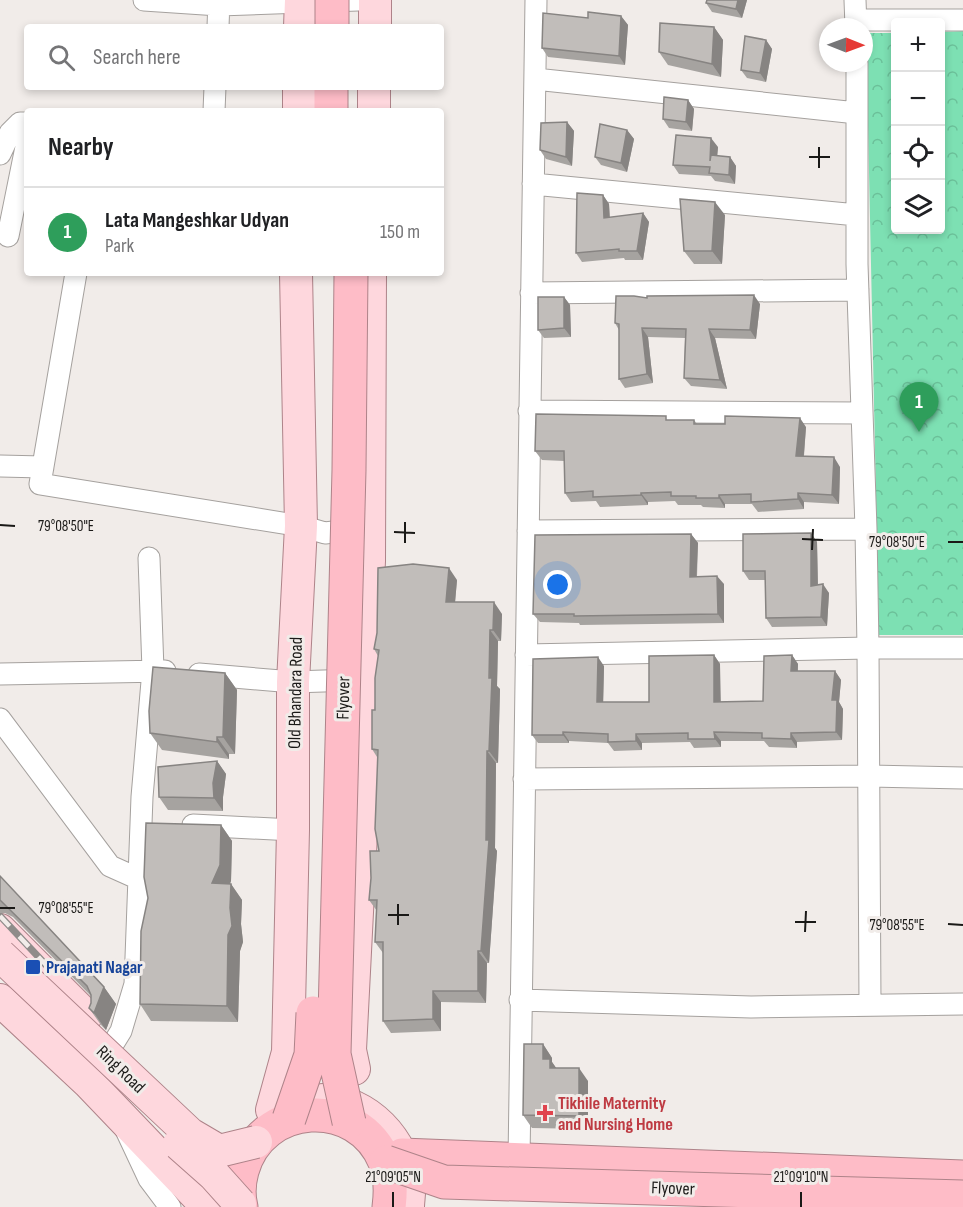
<!DOCTYPE html>
<html lang="en">
<head>
<meta charset="utf-8">
<style>
	:root { --surface:#fff; --page:#f2f2f2; --text:#202124; --muted:#757577; --line:#e0e0e0; --accent:#0b8043 }
	body { margin:0; font-family:"Sofia Sans Condensed",sans-serif; background:var(--page); color:var(--text) }
	.controls { position:absolute; right:18px; top:18px; display:grid; overflow:hidden; border-radius:6px; box-shadow:0 3px 9px #0003 }
	.controls button { width:54px; height:54px; display:grid; place-items:center; padding:0; border:0; border-bottom:2px solid var(--line); background:var(--surface); color:var(--text); font:30px sans-serif }
	.compass { position:absolute; left:819px; top:18px; width:54px; height:54px; border-radius:50%; background:var(--surface); box-shadow:0 3px 9px #0003; rotate:91deg }
	.you { position:absolute; left:558px; top:585px; width:21px; height:21px; margin:-15px; border:4px solid #fff; border-radius:50%; background:#1a73e8; box-shadow:0 0 0 9px #1a73e833 }
	.badge { display:grid; place-items:center; width:39px; height:39px; border-radius:50%; background:var(--accent); color:#fff; font-size:20px; font-weight:700 }
	.pin { position:absolute; translate:-50% -50px; filter:drop-shadow(0 2px 3px #0008) }
	.pin::after { content:''; position:absolute; top:32px; width:21px; height:18px; background:inherit; clip-path:polygon(0 0,100% 0,50% 100%) }
	.list { margin:0; padding:0; list-style:none }
	h2 { display:flex; justify-content:space-between; align-items:center; height:78px; margin:0; padding:0 24px; font-size:26px }
	h2 small { font-size:20px; font-weight:400; color:var(--muted) }
	.list li { display:grid; grid-template-columns:39px 1fr auto; gap:18px; align-items:center; box-sizing:border-box; height:90px; padding:0 24px; border-top:2px solid var(--line) }
	.list b { display:block; font-size:22px; white-space:nowrap }
	.list p { margin:0; font-size:20px; white-space:nowrap; color:var(--muted) }
	.list em { font-size:20px; font-style:normal; color:var(--muted) }
	.icon { flex:none; width:33px; height:33px; fill:none; stroke:currentColor; stroke-width:2; stroke-linecap:round; stroke-linejoin:round }
	.map { position:relative; flex:none; width:963px; height:1207px; overflow:hidden }
	.search { position:absolute; background:var(--surface); box-shadow:0 3px 9px #0003; left:24px; top:24px; width:420px; height:66px; display:flex; align-items:center; gap:15px; box-sizing:border-box; padding:0 21px; border-radius:6px; color:var(--muted); font-size:22px }
	.panel { position:absolute; background:var(--surface); box-shadow:0 3px 9px #0003; left:24px; top:108px; width:420px; height:168px; border-radius:6px }
	.map>svg:first-child { display:block }
</style>
</head>
<body>
<div class="map">
<svg width="963" height="1207" viewBox="0 0 963 1207">
	<defs>
		<pattern id="park-crowns" width="20" height="18" patternUnits="userSpaceOnUse" patternTransform="scale(1.5)"><rect width="20" height="18" fill="#7de0b3"/><path d="M2 6a3 3 0 1 1 6 0M12 15a3 3 0 1 1 6 0" fill="none" stroke="#6bc099"/></pattern>
	</defs>
	<rect width="100%" height="100%" fill="#f1ece9"/>
	<path fill="url(#park-crowns)" d="M963 31V635H879L866 33H895L896 230H940L941 32Z"/>
	<g fill="none" stroke-linecap="round" stroke-linejoin="round">
		<defs>
			<path id="street" d="M144 0 219 5 358 0
				M855 0 856 27
				M856 20H963
				M218 27 219 0
				M857 63V264L866 529 868 648H963
				M535 79 857 113
				M214 111 215 87
				M0 154 10 133 20 123H27
				M533 184 857 215
				M8 236 27 142
				M76 273 40 484 301 526 325 533 359 529
				M531 293 858 290
				M529 411 861 413
				M0 466 43 467
				M528 531 866 529
				M526 655 868 648 870 1005
				M0 674 165 671
				M199 674 293 682 354 680
				M0 719 110 866 139 879
				M524 779 870 776 963 778
				M193 825 293 830
				M520 1000 751 1007 963 1004
				M113 1044 121 1031 135 984 142 797 153 670 149 558
				M126 1130 149 1179 170 1207
				M519 1160 536 0"/>
			<path id="primary" d="M300 27 301 0
				M375 27V0
				M299 111V87
				M374 111V87
				M0 930 86 1016
				M0 1000 88 1082 199 1198 225 1203
				M354 1069 350 1050 362 814 363 680 369 561 370 273
				M323 1100C367 1100 405 1141 409 1184 410 1191 408 1200 408 1207
				M272 1110 288 1052 293 830V682L301 526 296 273"/>
			<path id="highway" d="M331 111V87
				M402 1155 963 1177
				M241 1207C238 1195 239 1182 242 1171 261 1101 358 1095 385 1162 391 1176 391 1192 389 1207"/>
		</defs>
		<use href="#street" stroke="#a5a19e" stroke-width="23"/>
		<use href="#primary" stroke="#ae8389" stroke-width="34"/>
		<use href="#highway" stroke="#ae8389" stroke-width="35"/>
		<use href="#street" stroke="#fff" stroke-width="21"/>
		<use href="#primary" stroke="#fed7dd" stroke-width="32"/>
		<use href="#highway" stroke="#febcc7" stroke-width="33"/>
		<defs>
			<path id="rail" d="M0 916 46 965"/>
		</defs>
		<use href="#rail" stroke="#8f8c8a" stroke-width="7"/>
		<use href="#rail" stroke="#f1ece9" stroke-width="4.5" stroke-dasharray="14" stroke-linecap="butt"/>
		<defs>
			<path id="primary-bridge" d="M0 955 190 1134 219 1151 256 1142
				M179 1144 214 1175 240 1204"/>
			<path id="highway-bridge" d="M332 27V0
				M289 1119 311 1055 313 1013
				M349 1122 334 1054 349 470 351 273
				M386 1162 444 1182 963 1197"/>
		</defs>
		<use href="#primary-bridge" stroke="#ae8389" stroke-width="34" stroke-linecap="butt"/>
		<use href="#highway-bridge" stroke="#ae8389" stroke-width="35" stroke-linecap="butt"/>
		<use href="#primary-bridge" stroke="#fed7dd" stroke-width="32"/>
		<use href="#highway-bridge" stroke="#febcc7" stroke-width="33"/>
	</g>
	<path fill="#a6a3a0" d="M707 0H747L742 18 712 12 706 3Z
		M621 16 628 25 625 65 548 57 542 48 588 18Z
		M714 27 723 40 721 77 668 65 659 52Z
		M766 40 772 49 766 82 747 78 741 70Z
		M688 100 694 109 692 131 669 128 663 119Z
		M567 122 574 131 572 166 546 159 540 150Z
		M627 130 634 139 627 172 601 165 595 157Z
		M718 147 717 156 730 157 736 166 735 184 715 181 711 176 679 174 673 165Z
		M603 195 609 204 610 218 643 213 649 222 643 260H625L624 258 582 262 576 253Z
		M725 215 722 264H694L684 251Z
		M564 297 570 305 571 337 544 338 538 330Z
		M647 298 760 304 756 339 715 338 727 389 691 386 684 378 685 338 648 337 653 383 625 388 619 379V330L615 323Z
		M669 420H694L697 424 806 427 804 456 840 467 839 504 804 502V509L758 512 752 504H725V508L703 507 701 505H678L675 501 648 502V505L600 507 596 501 571 502 565 493 564 461 542 460 535 451Z
		M811 533 817 542 818 585 829 593 827 626 772 627 766 618 765 580H749L743 571Z
		M691 534 698 543 697 577 724 584V623L580 625 579 623 540 622 533 614Z
		M457 580 455 602 502 614 501 641H498L497 686 500 689 498 763H496L495 848 497 851 489 963H487L486 1003 441 1002V1031L391 1033 383 1021V953L375 942 377 911 369 900 379 851 377 757 372 749 378 656 374 649Z
		M714 655 720 664V702L763 701 792 655 798 664V671H835L841 680 839 702 843 709 842 740 797 742V748L769 747 764 741H721V747L694 748 690 742 642 743V750L614 751 608 743 569 741V743H538L532 735 604 666 603 702H649Z
		M225 673 237 690 235 754H229V759L162 750 150 733Z
		M217 761 226 774 223 797V811L168 810 159 797Z
		M221 825 232 841 231 881 230 884H231L242 900 241 924 243 942 240 951 238 1022 151 1021 140 1004Z
		M0 876 104 987 116 1004 106 1030 101 1025 89 1008 91 1003V996L13 917 5 913H0Z
		M543 1044 552 1058V1062L556 1068 588 1081V1129L532 1128 523 1115Z"/>
	<path fill="#878482" d="M738 0H747L742 18 736 9Z
		M621 16 628 25 625 65 619 56Z
		M714 27 723 40 721 77 712 64Z
		M766 40 772 49 766 82 760 73Z
		M688 100 694 109 692 131 686 122Z
		M567 122 574 131 572 166 566 157Z
		M627 130 634 139 627 172 621 163Z
		M711 138 718 147 716 170 710 161Z
		M730 157 736 166 735 184 729 175Z
		M603 195 609 204 610 227 604 218Z
		M715 202 725 215 722 264 712 251Z
		M643 213 649 222 643 260 637 251Z
		M754 295 760 304 756 339 750 330Z
		M564 297 570 305 571 337 564 328Z
		M642 328 648 337 653 383 647 374Z
		M709 329 715 338 727 389 720 380Z
		M800 418 806 427 803 465 796 456Z
		M834 457 840 467 839 504 832 495Z
		M641 493 648 502V505L641 495Z
		M798 493 804 502V509L798 499Z
		M719 495 725 504V508L719 498Z
		M811 533 817 542 818 594 811 586Z
		M691 534 698 543 696 586 690 577Z
		M449 568 457 580 454 614 446 602Z
		M717 576 724 584V623L718 614Z
		M823 584 829 593 827 626 821 617Z
		M494 602 502 614 501 641 493 630Z
		M490 630 498 641 497 686 500 689 498 763 489 751Z
		M714 655 720 664 721 710 714 702Z
		M792 655 798 664 797 680 791 671Z
		M598 657 604 666 603 710 597 702Z
		M835 671 841 680 839 702 843 709 842 740 836 732 832 700Z
		M225 673 237 690 235 754 223 737Z
		M563 732 569 741V743L563 735Z
		M714 732 721 741V747L715 739Z
		M791 733 797 742V748L791 739Z
		M636 734 642 743V750L636 741Z
		M217 737 229 754V759L217 742Z
		M487 751 496 763 495 848 497 851 489 963 481 951 486 840Z
		M217 761 226 774 223 797V811L214 798 213 783Z
		M221 825 232 841 231 881 223 899 212 883Z
		M231 884 242 900 241 924 243 942 240 951 238 1022 227 1006 228 935Z
		M478 951 487 963 486 1003 478 991Z
		M104 987 116 1004 106 1030 94 1013Z
		M433 991 441 1002V1031L433 1019Z
		M543 1044 552 1058V1062L559 1072V1081L543 1059Z
		M579 1068 588 1081V1129L579 1116Z"/>
	<path fill="#c1bdba" stroke="#878482" stroke-width="1.5" d="M707 0H738L736 9 706 3Z
		M588 12 621 16 619 56 542 48 543 13 588 18Z
		M660 23 714 27 712 64 659 52Z
		M745 36 766 40 760 73 741 70Z
		M664 97 688 100 686 122 663 119Z
		M567 122 566 157 540 150 541 123Z
		M600 124 627 130 621 163 595 157Z
		M676 135 711 138 710 161 711 155 730 157 729 175 709 173 710 167 673 165Z
		M577 193 603 195 604 218 643 213 637 251H619V249L576 253Z
		M680 199 715 202 712 251H684Z
		M754 295 750 330 709 329 720 380 684 378 686 329 642 328 647 374 619 379V324L615 323 616 296H634L647 298V296Z
		M538 297H564V328L538 330Z
		M536 414 666 416V420H694V424H725V416L800 418 796 456 834 457 832 495 798 493V499L751 502V494L719 495V498H696V496H671V492L641 493V495L593 497V491L565 493 564 451H535Z
		M811 533V586L823 584 821 617 766 618 765 571H743V534Z
		M691 534 690 577 717 576 718 614 574 616V614H533L535 535Z
		M413 564 449 568 446 602H494L493 630H490L489 678H492L489 751H487L486 840H489L481 951H478V991H433V1019L383 1021V942H375L377 900H369L371 878 370 851H379L375 829 378 750 372 749V710H375V678L379 650 374 649 377 633 378 568Z
		M714 655V702L763 701 764 656 792 655 791 671H835L832 700H837L836 732 791 733V739L762 738V733L714 732 715 739H688V733L636 734V741L608 742V734L563 732V735H532L533 659 598 657 597 702H649V656Z
		M153 667 225 673 223 737H217V742L150 733 149 711Z
		M217 761 213 783 214 798 159 797 158 767Z
		M146 823 221 825 220 865 212 883 231 884 230 908 232 926 228 935 227 1006 140 1004 141 931 148 898 144 877Z
		M0 876 104 987 94 1013 89 1008 91 1003V995L87 986 0 900Z
		M524 1044H543V1059H550V1068H579V1116L523 1115Z"/>
	<path fill="none" stroke="#1a1917" stroke-width="2" d="M809 157H830M819 168V147M0 525 15 526M394 532 415 533M802 539 823 540M948 542H963M405 543V522M812 550 813 529M0 908H15M388 915H409M795 922H816M948 924 963 925M398 925V904M805 932 806 911M393 1207V1192M801 1207V1192"/>
	<rect fill="#1a4fb4" stroke="#f1ece9" stroke-width="2" x="25" y="959" width="16" height="16" rx="3"/>
	<path fill="#e0444e" stroke="#f1ece9" stroke-width="2" d="M542 1104h6v6h6v6h-6v6h-6v-6h-6v-6h6z"/>
	<g text-anchor="middle" stroke-width="6" stroke-linejoin="round" paint-order="stroke">
		<g font-size="18" fill="#1a1917" stroke="#f1ece9">
			<text transform="translate(295 693) rotate(-89)" y="6">Old Bhandara Road</text>
			<text transform="translate(343 698) rotate(-89)" y="6">Flyover</text>
			<text transform="translate(121 1069) rotate(44)" y="6">Ring Road</text>
			<text transform="translate(673 1188) rotate(2)" y="6">Flyover</text>
		</g>
		<g font-size="18" font-weight="bold" fill="#164399" stroke="#f1ece9" text-anchor="start">
			<text x="46" y="973">Prajapati Nagar</text>
		</g>
		<g font-size="18" font-weight="bold" fill="#be3a42" stroke="#f1ece9" text-anchor="start">
			<text x="558" y="1109">Tikhile Maternity<tspan x="558" dy="21">and Nursing Home</tspan></text>
		</g>
	</g>
	<g font-size="15" text-anchor="middle" fill="#1a1917" stroke="#f1ece9" stroke-width="6" stroke-linejoin="round" paint-order="stroke">
		<text x="66" y="531">79°08'50"E</text>
		<text x="897" y="547">79°08'50"E</text>
		<text x="66" y="913">79°08'55"E</text>
		<text x="897" y="930">79°08'55"E</text>
		<text x="393" y="1182">21°09'05"N</text>
		<text x="801" y="1182">21°09'10"N</text>
	</g>
</svg>
<div class="controls">
<button>+</button>
<button>−</button>
<button><svg class="icon" aria-label="locate" viewBox="0 0 24 24"><circle cx="12" cy="12" r="6"/><path d="M12 2v4M12 18v4M2 12h4M18 12h4"/></svg></button>
<button><svg class="icon" aria-label="layers" viewBox="0 0 24 24"><path d="M12 4l9 5-9 5-9-5zM3 14l9 5 9-5"/></svg></button>
</div>
<svg class="compass" viewBox="-18 -18 36 36"><path d="M0-13l5 13h-10z" fill="#e53935"/><path d="M0 13l5-13h-10z" fill="#757577"/></svg>
<div class="you"></div>
<div class="pin badge" style="left:919px;top:432px;background:#2e9e5b">1</div>
<div class="search"><svg class="icon" aria-label="search" viewBox="0 0 24 24"><circle cx="10" cy="10" r="6"/><path d="M15 15l6 6"/></svg>Search here</div>
<section class="panel">
<h2>Nearby<small></small></h2>
<ul class="list">
<li><span class="badge" style="background:#2e9e5b">1</span><div><b>Lata Mangeshkar Udyan</b><p>Park</p></div><em>150 m</em></li>
</ul>
</section>
</div>
</body>
</html>
